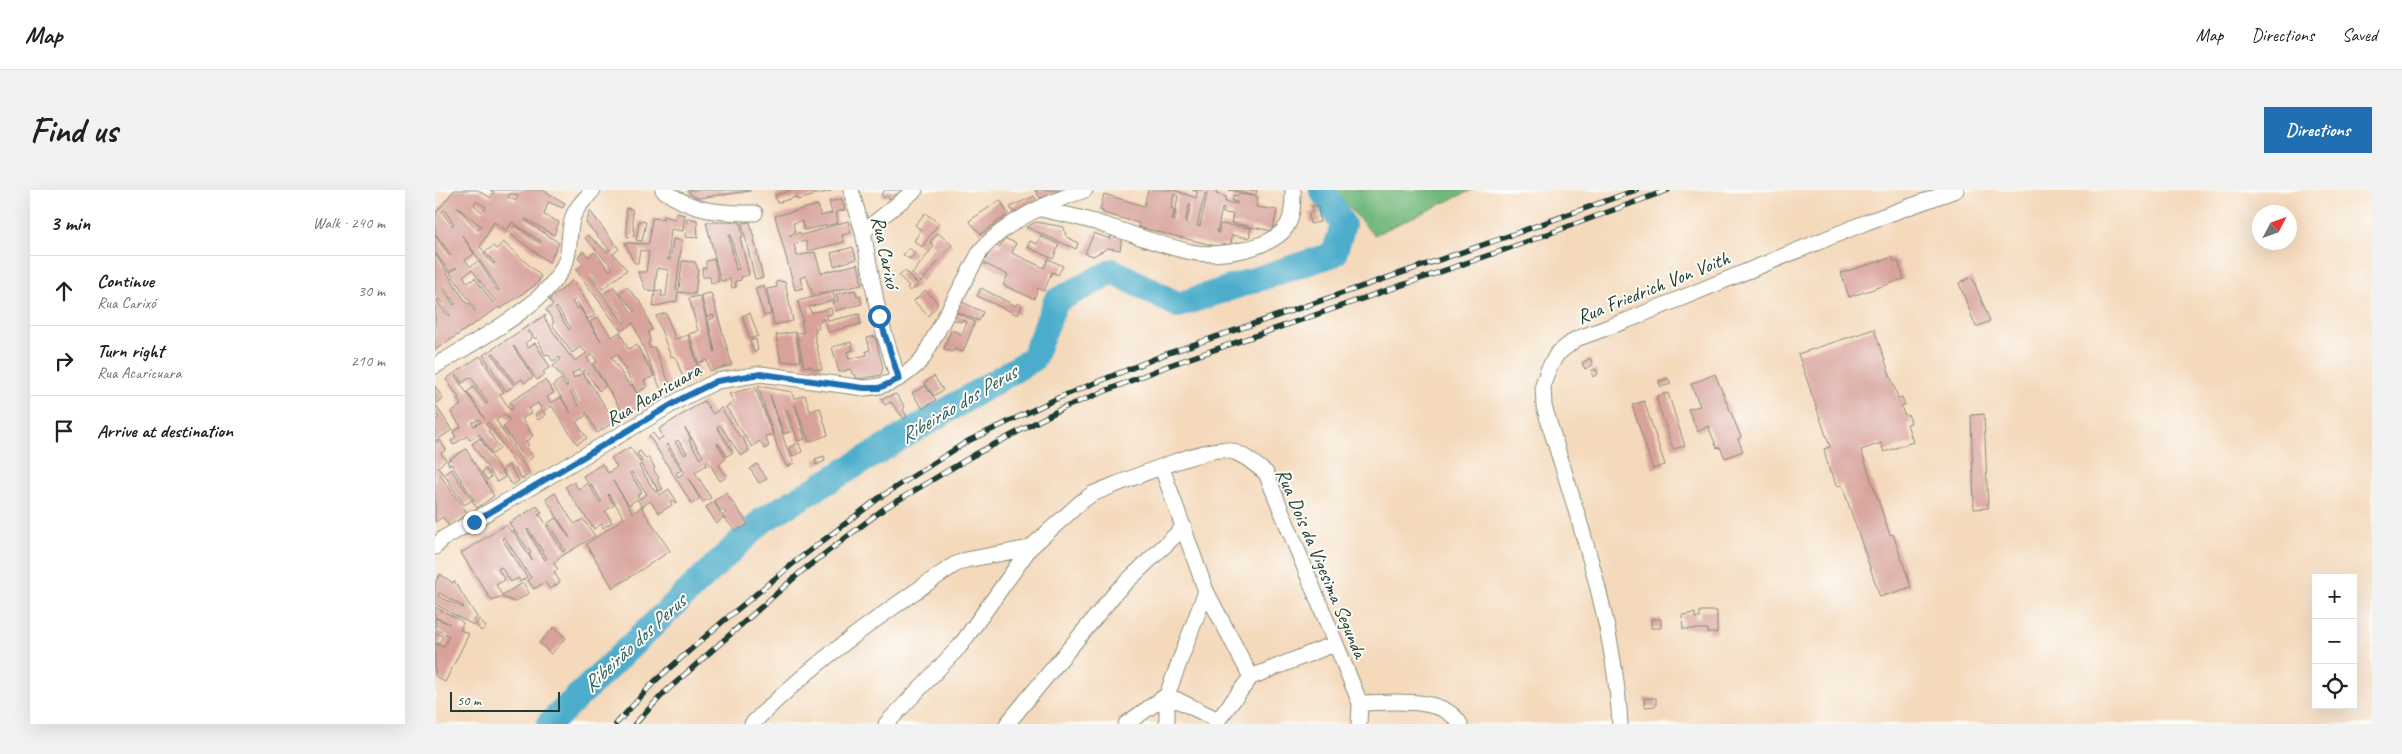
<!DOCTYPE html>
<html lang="en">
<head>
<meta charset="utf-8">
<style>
	:root { --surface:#fff; --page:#f2f2f2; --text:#202124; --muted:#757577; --line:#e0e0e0; --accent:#1f6fb2 }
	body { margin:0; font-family:Caveat,sans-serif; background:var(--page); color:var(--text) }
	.controls { position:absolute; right:15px; bottom:15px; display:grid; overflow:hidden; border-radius:0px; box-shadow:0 5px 20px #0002 }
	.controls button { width:45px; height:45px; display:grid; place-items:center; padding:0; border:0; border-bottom:1px solid var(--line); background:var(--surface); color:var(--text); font:25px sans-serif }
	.compass { position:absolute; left:1817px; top:15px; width:45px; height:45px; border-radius:50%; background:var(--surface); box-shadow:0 5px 20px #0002; rotate:49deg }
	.scale { position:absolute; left:15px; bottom:12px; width:110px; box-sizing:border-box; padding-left:5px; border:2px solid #1f3d34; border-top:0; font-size:14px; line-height:18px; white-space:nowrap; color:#1f3d34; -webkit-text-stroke:4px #fdfcf7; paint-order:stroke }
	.stop { position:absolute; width:15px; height:15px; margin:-11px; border:4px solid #1f6fb2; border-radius:50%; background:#fff }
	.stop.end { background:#1f6fb2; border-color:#fff; box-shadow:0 1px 5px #0008 }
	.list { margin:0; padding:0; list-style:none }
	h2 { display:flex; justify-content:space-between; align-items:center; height:65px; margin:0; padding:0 20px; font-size:21px }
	h2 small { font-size:16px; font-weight:400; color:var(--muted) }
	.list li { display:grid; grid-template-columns:32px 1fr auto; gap:15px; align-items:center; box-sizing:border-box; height:70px; padding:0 20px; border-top:1px solid var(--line) }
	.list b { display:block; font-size:19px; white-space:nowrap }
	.list p { margin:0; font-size:16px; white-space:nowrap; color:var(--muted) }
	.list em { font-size:16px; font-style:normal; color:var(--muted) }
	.icon { flex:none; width:28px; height:28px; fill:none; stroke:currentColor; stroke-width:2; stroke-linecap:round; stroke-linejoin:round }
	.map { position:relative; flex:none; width:1937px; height:534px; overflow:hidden; border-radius:0px }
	header { display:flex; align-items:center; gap:30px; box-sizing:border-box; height:70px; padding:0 25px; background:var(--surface); border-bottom:1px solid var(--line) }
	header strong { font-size:24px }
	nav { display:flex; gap:28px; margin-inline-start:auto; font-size:18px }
	.intro { display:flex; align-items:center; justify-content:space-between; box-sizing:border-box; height:120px; padding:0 30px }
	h1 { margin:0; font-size:35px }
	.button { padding:12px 22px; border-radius:0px; background:var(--accent); color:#fff; font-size:18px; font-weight:700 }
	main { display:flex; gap:30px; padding:0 30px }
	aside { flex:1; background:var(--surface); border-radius:0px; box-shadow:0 5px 20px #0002 }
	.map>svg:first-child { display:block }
</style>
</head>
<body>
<header>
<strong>Map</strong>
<nav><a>Map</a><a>Directions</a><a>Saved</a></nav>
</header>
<div class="intro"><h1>Find us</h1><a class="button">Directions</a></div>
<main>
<aside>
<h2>3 min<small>Walk · 240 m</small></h2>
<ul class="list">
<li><svg class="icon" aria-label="ahead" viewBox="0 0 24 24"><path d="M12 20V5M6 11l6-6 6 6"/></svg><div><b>Continue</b><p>Rua Carixó</p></div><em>30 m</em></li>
<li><svg class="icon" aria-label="right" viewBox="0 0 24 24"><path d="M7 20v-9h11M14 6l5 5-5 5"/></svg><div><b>Turn right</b><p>Rua Acaricuara</p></div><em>210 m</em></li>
<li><svg class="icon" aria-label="arrive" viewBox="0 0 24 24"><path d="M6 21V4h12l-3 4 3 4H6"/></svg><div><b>Arrive at destination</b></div></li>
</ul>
</aside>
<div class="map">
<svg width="1937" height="534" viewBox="0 0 1937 534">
	<rect width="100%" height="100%" fill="#fdfcf7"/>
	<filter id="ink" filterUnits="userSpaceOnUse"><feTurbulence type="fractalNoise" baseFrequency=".02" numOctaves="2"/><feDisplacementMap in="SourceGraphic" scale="10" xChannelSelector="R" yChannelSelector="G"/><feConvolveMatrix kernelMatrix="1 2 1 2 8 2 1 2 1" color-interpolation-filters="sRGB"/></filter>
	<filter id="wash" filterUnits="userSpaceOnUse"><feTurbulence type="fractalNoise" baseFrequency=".0096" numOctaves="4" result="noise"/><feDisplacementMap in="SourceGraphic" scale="20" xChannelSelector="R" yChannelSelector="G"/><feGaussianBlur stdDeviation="1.12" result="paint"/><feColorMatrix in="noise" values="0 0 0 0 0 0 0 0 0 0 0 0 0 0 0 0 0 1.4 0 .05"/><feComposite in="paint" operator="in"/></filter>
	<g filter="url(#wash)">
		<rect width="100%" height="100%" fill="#f4d9bb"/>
		<path fill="#73b97e" stroke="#497b59" d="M898 0H1037L939 45Z"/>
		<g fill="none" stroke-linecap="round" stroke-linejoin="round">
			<path stroke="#4cadcb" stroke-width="26" d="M114 534 328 330 598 169 621 111 678 81 743 115 899 64 908 35 887 0"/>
		</g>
		<g id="blocks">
			<path fill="#d8a29b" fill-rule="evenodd" d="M19 0H43L56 8 59 2 55 0H108L130 13 128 18 113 12 109 25 124 32 119 45 91 29 90 30 124 53 114 72 74 43 80 35 105 53 106 51 77 32 72 41 59 32 45 57 50 62 58 56 62 59 68 52 102 82 106 86 102 94 65 119 64 117 0 160V64L32 114 34 113 39 121 41 120 15 83 22 78 21 77 14 82 0 62V45L14 66 16 65 0 43V24ZM76 3 83 6 81 11 73 7ZM41 11 51 17 47 22 39 15ZM22 17 46 36 43 40ZM9 20 19 34 17 36 7 22ZM27 45 65 100 63 101 43 71 35 77 32 72 30 70 39 64ZM50 62 60 73 58 74 49 64ZM37 80 60 111 58 113 40 88 33 93 28 86ZM8 96 21 114 19 115 7 98ZM4 109 15 125 13 126 2 111Z
				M253 0H315V1L263 8 255 4Z
				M358 0H375L377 6 362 10 361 7 342 13 340 5Z
				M377 0H396V1L379 5Z
				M450 0H469L456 10 452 6 449 8 446 4Z
				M600 0H625L619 5 605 8Z
				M713 0H739L761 8 762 2 757 0H782L781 4 791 7 790 12 802 14V12L797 11 798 5 803 6 804 4 823 7 821 17 842 20 838 41 796 33 798 24 788 23 789 19 787 18 782 42 784 43 785 34 816 38 814 48 797 45 796 54 781 56 703 37 704 33 668 23V21L665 20 669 4 709 16ZM770 3H772L765 36H762ZM739 4 743 6 739 31 737 30 740 19H736ZM754 14H756L752 32H750Z
				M794 0H822L821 4 818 5Z
				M599 6 603 13 579 24 575 17Z
				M407 9 410 20 401 22 403 33 369 40 367 31 358 33 360 42 354 45 355 47 365 42 366 45 370 44 413 31 416 43 407 45 409 52 373 61 371 51 359 54 362 66 380 62 386 83 423 74 427 95 378 105 371 86 365 88 368 98 360 100 340 26 383 15 386 26 397 23 394 12Z
				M565 10 573 24 546 44 534 31Z
				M883 15 885 32 875 34 874 23 878 22 877 16Z
				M191 18 197 19 199 46 192 47Z
				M155 21 184 59 178 64 192 80 167 99 157 85 155 87 189 133 191 131 170 103 179 97 197 123 200 121 184 103 192 97 207 114 217 140 213 141 215 151 213 152 215 158 219 157 236 197 227 202 198 133 186 141 141 80 148 74 143 67 148 61 154 67 160 62 175 81 178 78 150 48 153 45 172 62 175 60 151 33Z
				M241 23 250 25 248 41 236 39 233 70H235L238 49 247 51 241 100H244L247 71 260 72 263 79 260 104 243 102 242 111 218 117 220 101 211 100 203 82H211L214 62 205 60 203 73H199L190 53 214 54 217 28 228 29V26L240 29ZM222 78 234 80 231 106H226L227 101 220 100Z
				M490 23 504 33 487 57 479 51 486 40 480 35Z
				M252 28 262 30 263 48 250 47Z
				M204 31 211 32 207 51 201 50Z
				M271 32H305L308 47H305L314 85 306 87V90L300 91 301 97 297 98 295 89 286 91ZM294 45H296L304 79 301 80Z
				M315 32 328 88 320 89 307 33Z
				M601 32 629 37 631 46 643 53 641 59 591 37Z
				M503 43 517 55 486 92 477 84 499 56 495 52Z
				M659 43 675 49 676 46 687 48 685 60 673 58 658 66 650 63Z
				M606 46 624 54 618 69 592 57 595 51 602 54Z
				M569 48 581 53 577 63 609 78 613 69 628 76 623 85 617 82 609 101 603 98 599 109 568 95 573 85 548 73 559 55 565 57Z
				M418 57 421 69 399 76 396 63Z
				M474 58 480 63 475 69 468 65Z
				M1458 67 1459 72 1463 71 1469 89 1414 107 1406 83Z
				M279 69 284 91 276 93 275 87H268L267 78H271V71Z
				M470 81 484 95 475 101 472 98 474 96 464 86Z
				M1537 87 1555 131 1541 137 1524 93Z
				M138 90 160 125 153 129 140 109 137 112 142 119 144 117 166 151 155 132 162 127 177 147 185 142 193 159 202 155 219 186 209 191 212 197 202 203 182 164 176 167 195 196 197 195 208 214 189 225 158 174 162 172 157 164 152 168 171 196 164 201 150 180 147 182 145 179 137 184 139 188 148 183 180 231 162 243 151 222 150 226 141 232 152 248 142 254 117 216 108 221 111 225 103 230 100 225 107 220 103 213 93 219 96 223 87 229 98 246 91 251 94 255 91 257 98 267 91 272 68 236 75 231 70 224 61 230 95 284 87 289 80 278 82 277 53 232 51 234 55 240 53 241 65 259 57 264 44 244 35 250 32 246 18 255 16 251 21 247 18 242 26 237 16 222 26 215 22 209 24 208 11 189 45 166 69 202 65 204 75 220 79 218 75 212 110 190 119 203 112 207 116 213 126 207 136 223 118 195 126 189 131 197 133 195 118 176 126 169 125 167 118 171 113 164 110 165 102 147 100 149 94 140 92 141 97 148 90 153 93 158 100 153 115 177 108 182 110 184 102 190 79 156 78 157 98 187 89 193 87 189 80 194 59 163 57 164 79 196 71 201 48 165 110 125 111 127 109 128 135 166 136 165 140 171 152 163 145 157 137 163 117 134 119 132 111 120 118 115 114 110ZM122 117 136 138 134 140 120 118ZM22 185 27 193 36 187 53 213 51 214 39 197 32 202 50 229 20 186ZM137 200 146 214 144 216 135 202ZM44 229 46 232 39 236 37 233Z
				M344 91 350 92 358 131 339 135 332 99 342 97 341 92Z
				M329 95 336 124 329 126 320 98Z
				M546 98 581 116 582 113 587 116 583 125 542 106Z
				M420 100 422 106H425L427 114 400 121 398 112 403 111 401 104Z
				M490 100 502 112V116L493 126 479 111Z
				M398 102 400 110 374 117 376 123 396 118 397 124 392 125 393 131 424 124 426 134 393 142 390 129 386 130V132L383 133 384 138 380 139 381 143H379L387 180 377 179V176L369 177 362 143 369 142 366 131H368L363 111Z
				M276 103 297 175 275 181 272 170 263 173 254 144 263 141 254 108 265 106 280 162 273 130 279 128V125L272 127 266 105Z
				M527 112 548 122 544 131 522 122Z
				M520 122 540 132 528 162 519 159 517 162 509 159 516 140 527 144 532 132 527 130 526 132 517 129Z
				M231 123 240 149 253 145 265 184 249 190 241 169 238 166 236 167 221 126Z
				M315 123 323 146 315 149 307 126Z
				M1439 139 1463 208 1467 207 1470 215 1466 216 1469 224 1474 226 1476 233 1472 234 1478 252 1449 262 1446 253 1426 260 1455 345 1458 344 1476 397 1445 407 1407 295 1401 296 1397 282 1395 283 1389 259 1395 257 1363 164Z
				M360 142 366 171 346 172 341 145Z
				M440 146 448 178 446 185 426 189 420 187 421 185 417 184 416 179 404 182 397 157 416 152 418 160 412 162 414 169 432 165 431 161 435 160 432 148Z
				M321 149 323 160 319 162 315 151Z
				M1155 168 1158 175 1150 179 1147 173Z
				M1161 179 1163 184 1158 187 1156 181Z
				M1280 184 1306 247 1303 249 1308 261 1290 268 1285 257 1282 258 1273 236 1263 242 1253 219 1265 216 1256 194Z
				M499 186 508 200 499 206 489 193Z
				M1233 188 1236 194 1226 197 1224 191Z
				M0 196 8 209 0 214 17 240 0 251V230L4 228 2 225 0 227Z
				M323 196 357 202 359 209 370 205 375 221 385 218 393 245 374 252 360 214 370 249 363 251 352 219 350 220 357 241 349 244 335 205 351 256 359 273 352 277 343 259Z
				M490 196 501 210 488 219 477 203Z
				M320 197 338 245 330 246 334 256 330 259 325 251 317 257 291 217 299 212 294 204Z
				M1233 203 1250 256 1238 259 1221 207Z
				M461 204 470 217 468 219 472 227 469 229 456 212 450 215 446 209Z
				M269 211 278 224 286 218 305 247 307 246 314 261 306 266 285 235 282 237 298 262 292 266 283 253 282 254 291 268 284 275 292 287 285 291 273 271 271 273 272 275 260 282 276 308 268 312 253 288 264 309 257 314 214 246 218 243 223 250 228 247 224 239ZM250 238 268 266 265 269 254 250 256 249ZM243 250 252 263 250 265 240 252ZM233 254 250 282 243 287 241 283 247 280 231 255Z
				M1209 211 1230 275 1218 279 1197 215Z
				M1549 224 1553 318 1539 319 1536 225Z
				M45 248 70 287 62 292 37 254Z
				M5 250 11 260 6 263 11 270 3 277 7 283 5 285 33 324 14 336 8 327 0 332V253Z
				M364 253 367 262 358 266 354 257Z
				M195 257 205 272 207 271 202 263 205 261 211 269 213 267 220 278 218 279 224 288 222 290 228 299 224 301 206 274 204 276 220 302 222 300 225 305 234 299 242 312 240 313 238 310 235 312 237 315 224 323 215 311 207 317 202 309 194 315 178 291 198 323 206 317 235 361 178 398 151 354 189 328 174 304 173 305 179 315 170 321 177 332 168 338 166 334 159 339 130 297 139 292 143 299 153 293 148 286 167 274 173 283 182 277 176 268ZM197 282 212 304 205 309 202 305 207 302 195 283ZM156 294 167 311 165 312 154 295Z
				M31 259 59 306 42 318 37 311 39 310 16 274 14 275 12 271Z
				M389 266 390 271 381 275 380 269Z
				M322 274 332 289 324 293 315 279Z
				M74 275 84 291 77 295 67 280Z
				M16 279 37 310 29 315 9 284Z
				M51 279 56 287 52 290 47 282Z
				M120 303 139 334 148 329 160 346 122 369 123 370 119 373 123 380 119 382 125 392 115 399 110 392 99 399 93 390 96 388 69 347 67 349 92 387 85 392 83 388 76 392 66 377 63 379 70 390 61 395 67 405 88 393 94 403 80 412 67 407 57 411 26 363 71 335 76 342 78 341 97 370 94 364 96 363 74 333 102 316 107 323 103 325 106 326 128 362 130 360 113 333 121 328 135 348 111 309ZM93 339 112 368 110 370 92 340Z
				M291 303 313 334 306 339 305 338 301 341 288 327 282 334 271 317 279 312 287 326 291 323 288 319 286 321 279 311Z
				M5 384 18 393 19 391 42 427 38 435 0 414V393ZM4 403 29 417 28 418 3 406Z
				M0 417 25 430 28 433 25 440 34 444 10 492 0 486V454L9 457 14 446 0 439V428L15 434 0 427Z
				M1265 421H1282V443H1273V439H1248L1247 425 1260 423V428H1265Z
				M44 429 51 437 46 441 41 435Z
				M1216 429H1226V438H1216Z
				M119 437 131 448 116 464 104 453Z
				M0 442 8 446 4 454 0 452Z
				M1209 508H1221V516L1210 517Z"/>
		</g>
	</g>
	<g filter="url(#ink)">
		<use href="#blocks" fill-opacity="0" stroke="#8a8b78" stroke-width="1"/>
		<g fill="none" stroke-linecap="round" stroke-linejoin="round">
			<defs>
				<path id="minor" d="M228 0C258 22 284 23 320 23
					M416 0 428 42 444 126 463 189
					M606 19C627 24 649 28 669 35 698 44 727 56 756 62 782 68 840 59 853 34 858 25 858 10 858 0
					M428 42 480 0
					M0 176C38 152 105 119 127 79 137 63 132 44 138 27 141 17 151 8 158 0
					M727 278 771 401 816 487
					M0 357 9 348 246 209 282 191 326 184 429 198C453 197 473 186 488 168L546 60C572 31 613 12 650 0
					M925 513C954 513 1008 505 1025 534
					M317 534C377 473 448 423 519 375L531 370 595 358
					M451 534 525 456 595 358 646 312 657 304C683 294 770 256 792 260 808 263 819 274 831 283L925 513 924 534
					M572 534 682 401 749 337
					M691 534 732 505 783 530
					M732 534V505L771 401
					M780 534 816 487 899 454
					M1185 534C1179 425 1140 320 1109 216L1108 195 1113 180 1122 164 1141 149 1193 130 1432 32 1521 0"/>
			</defs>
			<use href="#minor" stroke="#8a8b78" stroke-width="17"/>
			<use href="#minor" stroke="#fff" stroke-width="15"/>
			<defs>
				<path id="rail" d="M181 534 220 491 286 433 360 372 444 308 533 251 623 208 731 164 1065 49 1201 0
					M200 534 229 503 367 381 450 318 539 265 628 218 735 175 1069 60 1233 0"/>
			</defs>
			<use href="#rail" stroke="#1f3d34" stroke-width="5.5"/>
			<use href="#rail" stroke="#fdfcf7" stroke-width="4" stroke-dasharray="11" stroke-linecap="butt"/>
		</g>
	</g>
	<g fill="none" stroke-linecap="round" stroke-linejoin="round" filter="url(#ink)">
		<path stroke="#1f6fb2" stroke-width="6" d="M39 332 246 209 282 191 326 184 429 198H444L464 189 444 126"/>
	</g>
	<g text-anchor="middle" stroke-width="4" stroke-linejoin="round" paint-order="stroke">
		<g font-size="20" fill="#1f3d34" stroke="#fdfcf7">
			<text transform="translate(451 62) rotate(78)" y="7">Rua Carixó</text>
			<text transform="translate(1218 97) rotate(-22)" y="7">Rua Friedrich Von Voith</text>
			<text transform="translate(218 204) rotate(-30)" y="7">Rua Acaricuara</text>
			<text transform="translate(887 373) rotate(67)" y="7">Rua Dois da Vigesima Segunda</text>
		</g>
		<g font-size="21" font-style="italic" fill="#2c5f61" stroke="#fdfcf7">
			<text transform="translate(523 214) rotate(-31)" y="7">Ribeirão dos Perus</text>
			<text transform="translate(199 453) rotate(-43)" y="7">Ribeirão dos Perus</text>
		</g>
	</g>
</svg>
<div class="controls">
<button>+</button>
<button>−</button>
<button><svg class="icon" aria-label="locate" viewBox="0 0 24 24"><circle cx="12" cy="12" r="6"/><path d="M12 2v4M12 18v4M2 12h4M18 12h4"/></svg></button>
</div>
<svg class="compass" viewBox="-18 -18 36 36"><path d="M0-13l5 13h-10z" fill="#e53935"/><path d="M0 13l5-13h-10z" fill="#757577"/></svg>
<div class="scale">50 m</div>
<div class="stop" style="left:444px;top:126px"></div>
<div class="stop end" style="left:39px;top:332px"></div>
</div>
</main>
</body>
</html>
